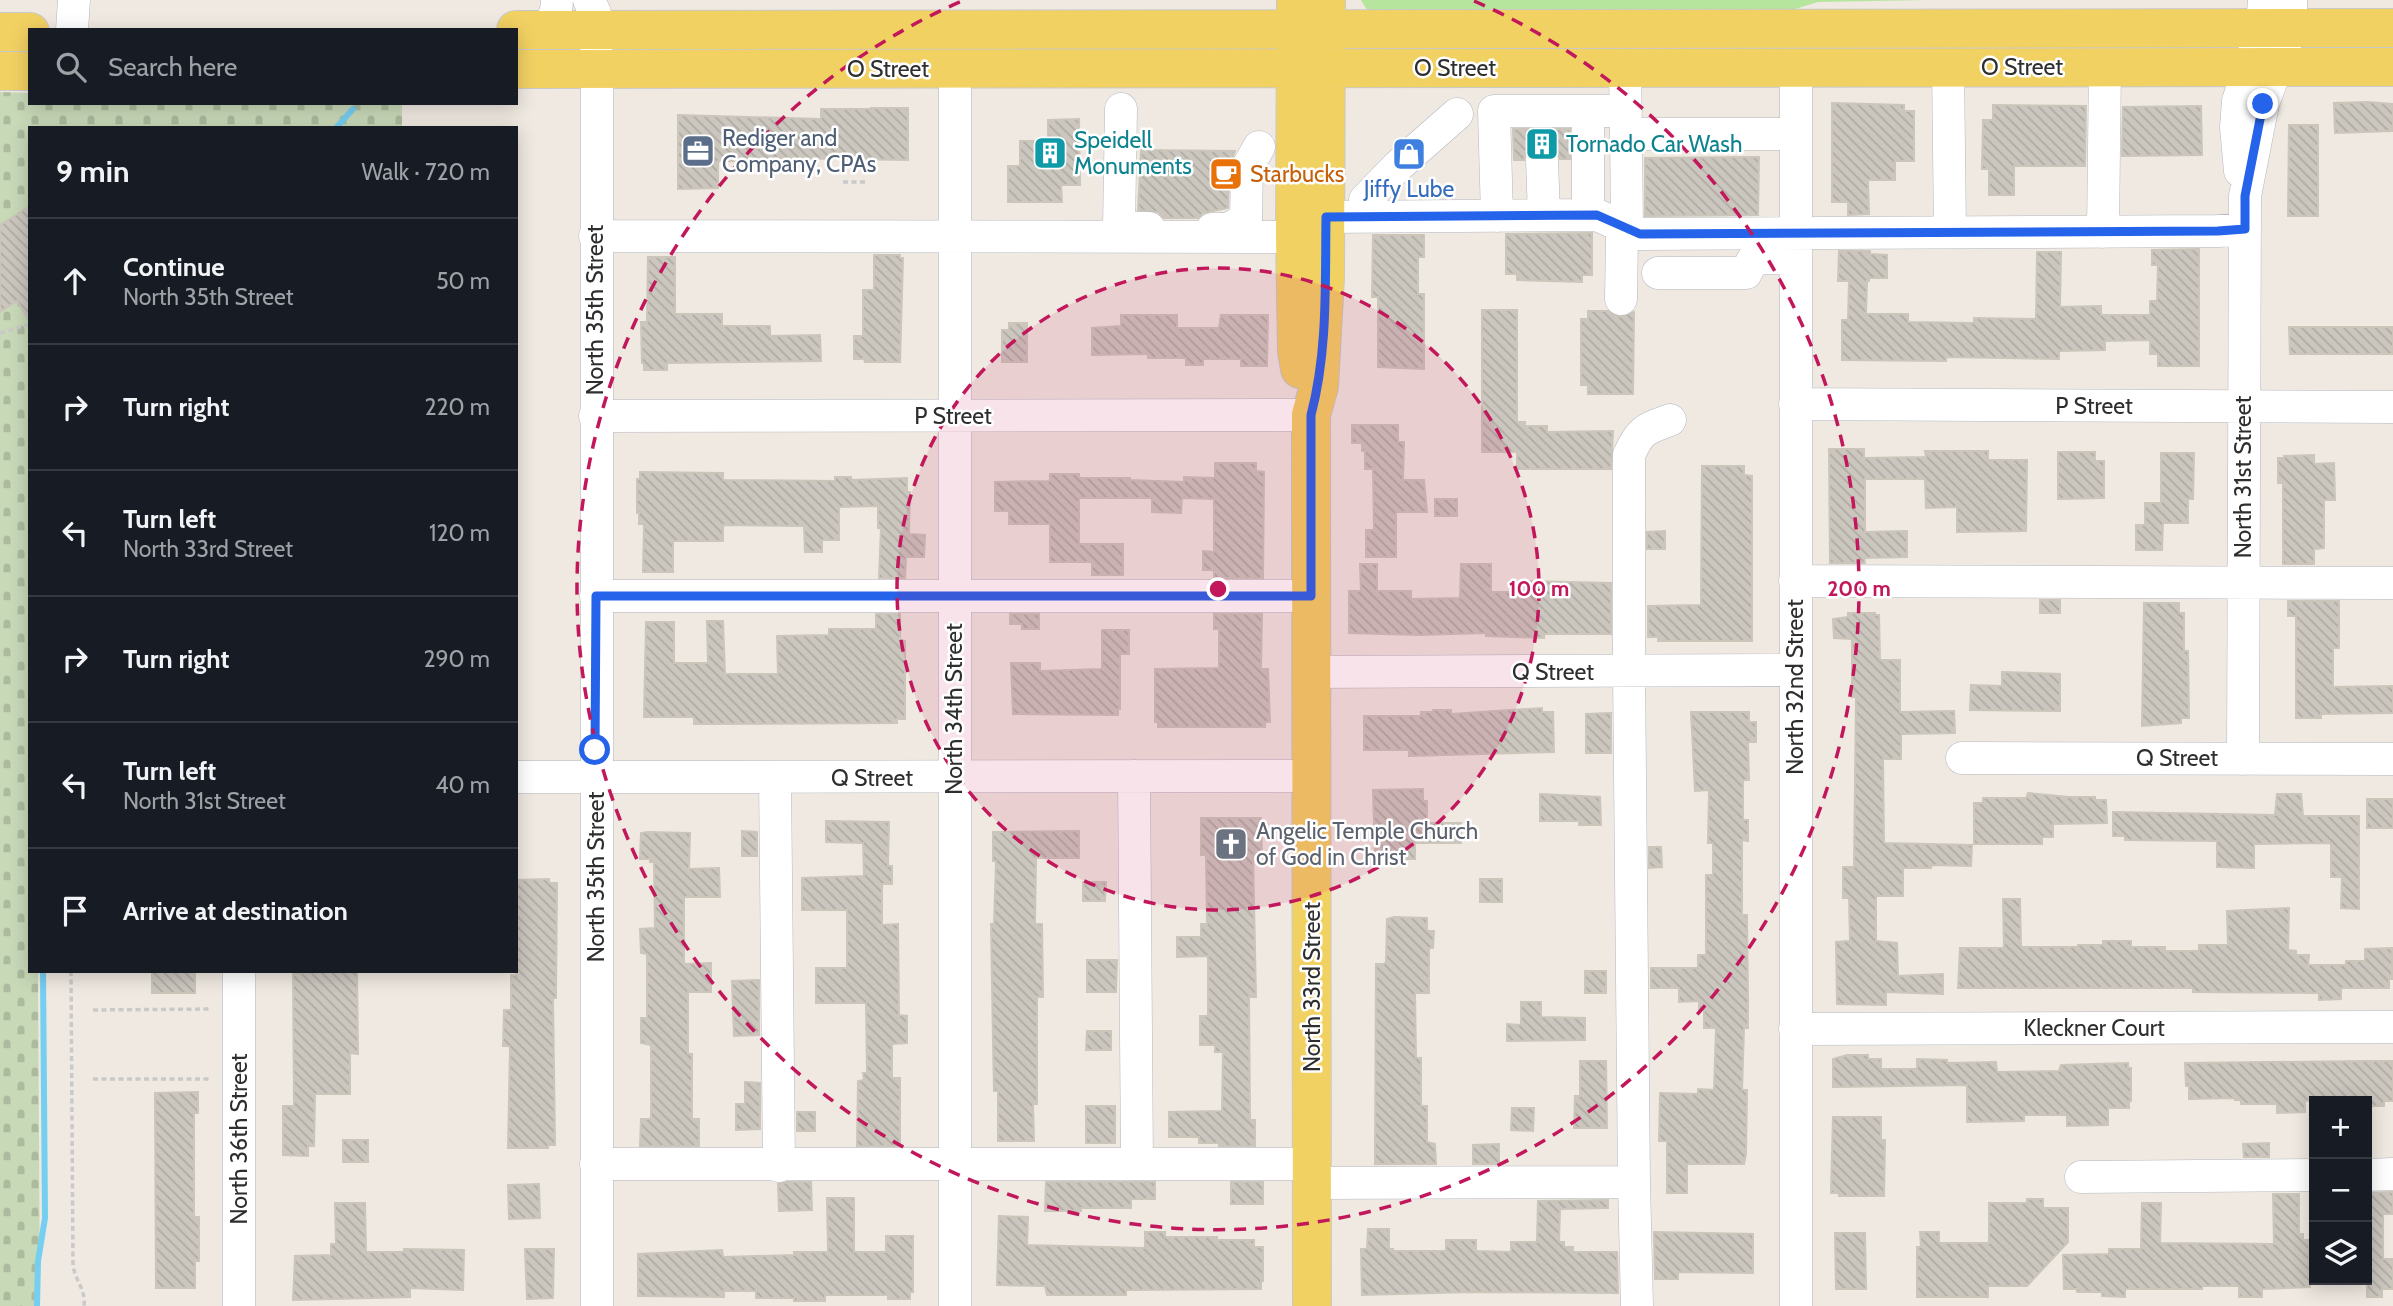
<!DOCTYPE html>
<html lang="en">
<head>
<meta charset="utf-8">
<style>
	:root { --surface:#171b24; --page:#242831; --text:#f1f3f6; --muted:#9ea1a6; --line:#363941 }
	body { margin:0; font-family:Cabin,sans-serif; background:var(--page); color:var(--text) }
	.controls { position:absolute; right:21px; bottom:21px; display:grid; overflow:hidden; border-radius:0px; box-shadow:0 4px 18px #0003 }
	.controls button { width:63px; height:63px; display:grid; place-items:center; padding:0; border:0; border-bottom:2px solid var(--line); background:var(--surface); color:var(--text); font:35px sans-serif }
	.stop { position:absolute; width:21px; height:21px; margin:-16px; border:5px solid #2563eb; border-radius:50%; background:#fff }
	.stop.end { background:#2563eb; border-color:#fff; box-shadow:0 2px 7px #0008 }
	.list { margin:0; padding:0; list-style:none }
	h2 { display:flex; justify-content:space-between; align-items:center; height:91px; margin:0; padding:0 28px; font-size:30px }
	h2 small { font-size:23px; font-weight:400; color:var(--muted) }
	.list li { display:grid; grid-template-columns:46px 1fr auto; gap:21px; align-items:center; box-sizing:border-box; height:126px; padding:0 28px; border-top:2px solid var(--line) }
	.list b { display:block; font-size:26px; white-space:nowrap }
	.list p { margin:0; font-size:23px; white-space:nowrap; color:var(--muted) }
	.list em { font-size:23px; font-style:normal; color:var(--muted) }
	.icon { flex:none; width:38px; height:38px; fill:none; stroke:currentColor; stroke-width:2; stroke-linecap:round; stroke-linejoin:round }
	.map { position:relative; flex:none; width:2393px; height:1306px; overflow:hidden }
	.search { position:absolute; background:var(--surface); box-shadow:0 4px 18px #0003; left:28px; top:28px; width:490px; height:77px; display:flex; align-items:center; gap:18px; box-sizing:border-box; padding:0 24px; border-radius:0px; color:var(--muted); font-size:26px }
	.panel { position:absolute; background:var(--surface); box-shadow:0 4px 18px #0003; left:28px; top:126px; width:490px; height:847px; border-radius:0px }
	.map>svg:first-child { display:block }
</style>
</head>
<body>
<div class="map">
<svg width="2393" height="1306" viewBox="0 0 2393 1306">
	<defs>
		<pattern id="cemetery-stones" width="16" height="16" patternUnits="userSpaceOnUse" patternTransform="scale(1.75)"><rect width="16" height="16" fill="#c8d9b8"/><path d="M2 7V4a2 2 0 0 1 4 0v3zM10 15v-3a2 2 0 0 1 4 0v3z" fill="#acbb9e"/></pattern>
		<pattern id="building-back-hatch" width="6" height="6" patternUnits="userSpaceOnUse" patternTransform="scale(1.75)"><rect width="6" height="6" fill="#cbc7bf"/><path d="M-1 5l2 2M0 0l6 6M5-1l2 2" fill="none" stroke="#afaba4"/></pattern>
	</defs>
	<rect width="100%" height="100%" fill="#efe9e1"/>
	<path fill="url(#cemetery-stones)" d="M0 92 30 93V103H402V128H30V971H38L40 1306H0Z"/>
	<path fill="#b6e59e" d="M1361 0H1927L1818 2 1785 12 1367 10Z"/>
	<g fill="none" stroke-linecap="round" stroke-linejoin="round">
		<path stroke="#75cff0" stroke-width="6" d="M336 128 353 109
			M37 1306 38 1261 45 1218 43 971"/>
	</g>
	<path fill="url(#building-back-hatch)" stroke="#cbc5ba" stroke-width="2" d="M2368 102 2393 104V131L2335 133 2334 103Z
		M1832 103 1904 105V111H1914V161H1895V180H1868L1869 214 1848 215V202H1832Z
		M1993 105 2086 106 2085 166H2014V195H1989V169H1982L1983 120H1993Z
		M2201 106 2202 155 2122 156 2123 107Z
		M871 108H908V160L772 158V162L718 161V188L678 189V115L821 119V109H871Z
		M1079 119 1080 185H1061L1062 202H1008V166H1020V141H1048V120Z
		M2289 125H2318V216H2288Z
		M1513 129H1570V159H1560L1557 150 1550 144 1542 142 1532 145 1526 151 1524 160H1514Z
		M1141 150 1235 151 1229 168 1228 208 1203 213 1198 218H1164L1158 212 1138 210Z
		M1759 157 1758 215 1645 216V158Z
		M30 206V322L17 301 0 312V225Z
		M1592 233V275H1582V282L1517 280V274H1506V234Z
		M1373 235H1424V257H1418V294H1424V369L1378 367V297H1372Z
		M2199 249V366H2158V354H2150V340L2105 341V350L2059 351V359L1946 357V361L1842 360V320H1848L1849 281H1838L1839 251H1870V254L1887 255V278H1869V281H1867L1866 314H1908V322L1974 323V318L2036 319 2037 252H2061L2060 307 2101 306V315H2150V301H2157L2158 265H2152V250Z
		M874 255H900V258H903L900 362H865L864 359H854V336H863V290H874Z
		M648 257H675V314H722V326H770V336L820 335 821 361 667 363V370H644V363H642L641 322H647Z
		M1482 310H1517V422H1525V426H1547V432L1613 431 1611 469H1517V452H1482Z
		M1588 311H1608L1620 317 1634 312 1633 394H1588V385H1581V319H1588Z
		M1121 315H1177V328H1219L1221 315H1268L1267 366H1241V359H1203V365H1186V358H1148V354L1092 355V328L1121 326Z
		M1009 323H1027V362H1002V330H1009Z
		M2289 327H2393V354H2290Z
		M1352 425H1398V442H1404L1403 480H1424L1427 512H1396V557H1366V530H1374L1373 469H1365V451H1362V443H1352Z
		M1829 449H1864V458L1926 457 1925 451H1988V460H2027L2026 531 1957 532V507L1926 508 1925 479H1865V532L1907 531V557L1864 558 1865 563H1830Z
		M2058 452H2095V461H2104V498L2058 499Z
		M2161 453H2194L2193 499H2188V523H2163L2162 550H2136V525H2145V503H2161Z
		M2314 455V464L2334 463 2335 500H2324V548L2314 549V564H2283V483H2278V458H2284V456Z
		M1215 463H1256V471L1264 472 1263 578H1214V570H1203V551L1214 552V499L1182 498 1181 513 1152 512V498H1079V544H1123V575H1092V562H1050V524H1009V511H995V482L1050 481V474H1079V478H1130V480L1184 482V477L1215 478Z
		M1702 466H1744V475L1752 476V641H1658V637H1648V606L1701 605Z
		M640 472 723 473V480L835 481V477H851V480L907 478V492H910L909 534 925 535 924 557H906L905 578H879L881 528H878V506L839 507V540H822V552H805L804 526 723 525V541H673V572H643L644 524H639V513H637V479H640Z
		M1435 499H1457V516H1435Z
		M1665 531V549H1647V532Z
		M1360 564H1377V591H1411V599L1460 598 1461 564H1491V592H1527V581L1611 583V634H1544V638L1486 636V633L1419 635 1349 633V591H1361Z
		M2040 600H2060V613H2040Z
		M2288 601H2339V648H2333V687L2393 686V713L2321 714V718H2296V616H2288Z
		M2144 603H2179V613H2184V651H2188L2189 718H2181V723L2142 726Z
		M1848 613H1875V615H1879L1880 660H1900V712L1954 711 1955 733 1901 734V759H1883L1884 843 1972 845 1971 866 1931 865V868H1903V896H1876V941L1897 943 1898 976 1943 974V994L1886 992V1005L1837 1004 1836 942 1850 941 1849 898H1843V867H1854L1856 697H1852V639L1834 638 1833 619 1848 617Z
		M876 614H900V641H905V719H897V723L694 724V717H644L646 622H674V663H708L707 621H723L725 674H778L777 636 829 635V629H876Z
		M1010 614H1039V629H1022V624H1010Z
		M1214 614H1262L1261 669H1268L1270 722H1265V727H1158V722H1155V669L1219 668V629H1214Z
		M1102 630H1129V654H1120V709H1118V715L1013 714 1011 663H1040V671L1102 669Z
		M2002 672 2060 674V711L1970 710 1971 685 2002 686Z
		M1542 708V712H1553L1554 752 1409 756V750H1364V716H1421V712H1433V710H1451V714Z
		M1691 712H1749V722H1756V742H1748L1749 780H1743V820H1748V841L1742 840V915H1747L1748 997V1028H1744L1742 1090H1747L1746 1154 1744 1164H1687V1193H1667V1141H1659L1660 1093 1698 1094V1089L1714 1090 1716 1028H1704V1010H1699V1001L1679 1002V988H1651V968H1698V955H1706V875H1713V843H1708L1709 790 1695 791Z
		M1611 713V753H1586V714Z
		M1423 789V801H1427V823H1461V843H1415V859H1375L1373 790Z
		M2028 793 2069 797H2095V800H2106L2107 823 2053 824V837H2042V844H1974V803H1983V798H2026Z
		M1540 794 1600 797 1601 825H1579V821H1540Z
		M2277 794H2301L2303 816H2359V909L2341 908 2342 877H2331V843L2254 844V868L2217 867V841L2125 840V836H2113V812L2275 815Z
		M2367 799H2393V828H2367Z
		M1201 818H1261L1262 855H1253L1256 997H1249L1250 1120H1255V1146H1219V1143H1199V1137H1169V1112L1222 1111 1223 1052H1215V1045H1200V1016H1208V956L1177 957V937H1201V924H1207L1206 855H1201Z
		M826 821 889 822 888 866H892V884H882V925L898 924 899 1015 907 1016V1043L892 1044V1078H900V1146H857L858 1081 864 1080 863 1073H867L866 1003H816V968H847V910H802V878L864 876 863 843 826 842Z
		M742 831 757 832V856H742Z
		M1079 831V858H1036L1035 924H1042L1043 997H1037V1104H1033L1034 1141H998V1091H994L993 1041 991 924H994L996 861H993V832Z
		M648 832 690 833 689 869 719 868 720 897H684V964L711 963V992H688V1054H692V1119H699V1146H640L641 1119H651V1045L641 1043V1018H647V954L641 953 640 929 655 928 654 862H650V859H640L641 833Z
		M1649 847H1661L1662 867 1649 868Z
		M549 879V883H557L556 998H553L555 1145H548V1148H508L510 1048 509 1046H503L504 1010H511V975H516V880Z
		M1480 879H1502V902H1480Z
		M1083 882H1106L1105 901H1083Z
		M2003 899H2020L2021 947H2078V945H2103V941H2131V947H2165V951H2199V945H2228L2227 911 2289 908 2288 950 2296 951V955H2309L2308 965H2346V961H2365V949L2392 948V979H2389V988H2341V999L2319 1000V993L2193 992V988H1958L1960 948H2004Z
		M1394 917 1427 918V931H1434L1433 948H1429V993H1415L1416 1058H1421V1106H1427V1142L1435 1144 1436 1164H1375L1376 964H1384L1386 962 1387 919Z
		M1087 960H1117L1116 992H1087Z
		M152 971H195V993H152Z
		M357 971 358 1054 350 1053V1094H315L314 1146H308V1156L283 1155V1106H294L293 973Z
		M1585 971H1606V993H1585Z
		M759 980V1035L734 1036 732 981Z
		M1521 1002H1541V1017L1585 1018V1040L1507 1041V1024L1521 1025Z
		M1087 1031H1111V1050H1086Z
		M1847 1055H1868V1059H1881V1069H1917V1059L1947 1060V1063L1996 1062 1997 1072 2059 1071 2061 1065 2128 1063V1068H2131V1101H2129V1108H2108V1125L2067 1126V1115H2024V1121L1967 1122V1085L1833 1087V1059Z
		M1580 1061H1606L1607 1128H1574L1575 1096H1580Z
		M2366 1061H2393V1101H2384V1106H2367V1101H2305V1112L2277 1113V1104H2241V1100H2235V1098L2189 1099V1086H2186L2185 1063Z
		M745 1082 760 1083V1129L736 1130V1104H745Z
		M198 1092V1113H194V1217H199V1261H195V1288H156L155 1093Z
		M1086 1106H1115V1143H1086Z
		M1512 1108H1534L1533 1131 1511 1130Z
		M797 1112H815V1131H797Z
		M1833 1117H1881V1140H1885L1884 1196H1839V1193H1831Z
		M343 1140H368V1162H343Z
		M2269 1143V1157H2244L2243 1144Z
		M1499 1144V1164H1473V1145Z
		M787 1182H811L812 1210 779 1211 778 1184Z
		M1046 1182H1155V1199H1131V1208H1081V1211H1045Z
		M1231 1182H1263V1204H1231Z
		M539 1184 540 1218 509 1219 508 1185Z
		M2393 1192V1214H2383V1259H2393V1289H2382V1297H2367V1193Z
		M2273 1194H2299V1234H2303V1240H2309L2310 1287 2262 1289V1297H2239V1286H2202V1289H2125V1297L2102 1296V1292H2077V1289H2064L2063 1255 2109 1254V1249H2141L2142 1203H2161L2160 1243 2274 1244Z
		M827 1198H854V1252H886V1236H913V1292H910V1299H888V1295H825V1301H794V1298H756V1291H724V1297L638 1296V1254L722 1250 723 1257 794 1255V1252H828Z
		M2027 1199H2043V1208H2068V1242L2027 1286H1988V1297H1917V1247H1921L1920 1232H1939V1243H1989V1203H2027Z
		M1608 1200V1208L1560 1209 1559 1242H1564V1247H1573V1252H1617L1618 1293 1473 1292 1362 1295 1361 1249H1367L1368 1229H1389V1249H1393V1251H1446V1240H1476V1251L1511 1252V1242H1537L1538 1201Z
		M335 1203H365L366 1252H404V1249L464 1250 463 1290 410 1288V1297L293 1300 295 1256 331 1255V1244H336Z
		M999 1216 1028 1217 1027 1245 1145 1248V1232H1165V1237H1217V1240H1254V1247H1263V1281H1261V1289L1126 1290V1295H1047L1045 1286 997 1285Z
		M1654 1232 1753 1234V1273L1678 1272V1279H1655Z
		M1835 1233H1865L1866 1289H1836Z
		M525 1249H554L553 1298 527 1299Z"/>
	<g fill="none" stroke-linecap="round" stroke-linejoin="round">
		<path stroke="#c8c4bd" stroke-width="32" stroke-dasharray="32 16" stroke-linecap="butt" d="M1542 129V160"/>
		<defs>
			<path id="minor" d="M589 0 595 13 597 69V1306
				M72 30 74 0
				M540 30C552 25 557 13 557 0
				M1948 67 1950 232
				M1625 68 1626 134H1796
				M1121 109 1119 228H1149
				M1588 111V215
				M1542 160 1544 215
				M2240 171 2236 127 2238 101 2262 28 2264 0
				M1365 200 1398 166 1457 114
				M1497 216 1494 111H1626
				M1326 217 1597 215 1639 234 2218 231 2245 229
				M1212 229H1228L1246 219 1247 168 1259 147
				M2103 232 2105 66
				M595 236 1295 237
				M1658 273H1746L1752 261 1764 258 1795 259
				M1621 299 1622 238 1627 228 1626 134
				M1795 404 2393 407
				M595 416 1311 415
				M1795 581 2393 583
				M596 596H1311
				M1311 672 1796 670
				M1962 758 2393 759
				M2243 759 2245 196 2263 104 2291 28V0
				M1134 776 1137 1163
				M516 777 1311 776
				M775 778 779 1166
				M239 971V1306
				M1795 1029 2393 1027
				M596 1164H1312
				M2367 1175 2393 1174
				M2081 1177 2314 1175
				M1312 1183 1634 1182
				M955 1306V69
				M1637 1306 1634 1182 1629 672V455C1640 430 1645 429 1670 420
				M1796 1306V67"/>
			<path id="major" d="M1296 0 1295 237 1297 351 1300 369
				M516 30 2393 28
				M0 32H30
				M516 69 2393 67
				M0 71H30
				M1312 1306 1311 415 1319 386 1325 277 1326 0"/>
		</defs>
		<use href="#minor" stroke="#b4b7c1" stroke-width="33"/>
		<use href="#major" stroke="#c9c9c9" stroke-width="40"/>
		<path stroke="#c9c9c9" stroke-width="3.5" stroke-dasharray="5 3.5" stroke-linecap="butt" d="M843 182H868
			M0 333 30 324
			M71 971 73 1265C75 1281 86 1289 84 1306
			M93 1010 211 1009
			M93 1079H211"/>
		<use href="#minor" stroke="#fff" stroke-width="32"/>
		<use href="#major" stroke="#f2d163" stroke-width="38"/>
	</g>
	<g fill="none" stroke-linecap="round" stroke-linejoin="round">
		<path stroke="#2563eb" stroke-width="9" d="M595 750 596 596H1311V415C1328 351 1325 283 1326 217L1597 215 1640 234 2218 231 2245 229V196L2263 104"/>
	</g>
	<circle cx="1218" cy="589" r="321" fill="#c2185b" fill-opacity=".12"/>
	<g fill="none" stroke="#c2185b" stroke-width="3.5" stroke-dasharray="12 9">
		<circle cx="1218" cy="589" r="321"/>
		<path d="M1474 1A641 641 0 1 1 962 1"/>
	</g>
	<defs>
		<symbol id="building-square" viewBox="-11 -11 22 22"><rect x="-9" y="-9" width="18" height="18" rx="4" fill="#0f9aa8" stroke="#fff"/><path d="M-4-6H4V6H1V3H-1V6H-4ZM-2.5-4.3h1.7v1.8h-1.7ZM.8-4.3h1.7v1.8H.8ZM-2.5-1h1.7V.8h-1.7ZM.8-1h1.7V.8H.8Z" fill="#fff"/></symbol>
		<symbol id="office-square" viewBox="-11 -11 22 22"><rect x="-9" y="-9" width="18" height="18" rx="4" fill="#5c6f8a" stroke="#fff"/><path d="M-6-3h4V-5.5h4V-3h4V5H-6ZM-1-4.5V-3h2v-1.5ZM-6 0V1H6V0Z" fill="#fff"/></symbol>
		<symbol id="shop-square" viewBox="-11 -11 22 22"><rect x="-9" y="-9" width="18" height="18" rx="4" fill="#3f7fe0" stroke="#fff"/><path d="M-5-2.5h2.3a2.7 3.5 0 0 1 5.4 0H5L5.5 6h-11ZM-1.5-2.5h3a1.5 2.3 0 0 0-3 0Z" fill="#fff"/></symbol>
		<symbol id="cafe-square" viewBox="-11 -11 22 22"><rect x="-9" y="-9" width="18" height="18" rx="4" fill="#e8710a" stroke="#fff"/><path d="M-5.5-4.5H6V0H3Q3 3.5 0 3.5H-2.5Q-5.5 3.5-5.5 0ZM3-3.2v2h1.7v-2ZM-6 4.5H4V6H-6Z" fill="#fff"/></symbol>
		<symbol id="church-square" viewBox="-11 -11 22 22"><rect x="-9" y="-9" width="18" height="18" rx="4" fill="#6b7280" stroke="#fff"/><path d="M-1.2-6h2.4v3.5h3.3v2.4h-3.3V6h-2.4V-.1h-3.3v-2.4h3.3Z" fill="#fff"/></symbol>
	</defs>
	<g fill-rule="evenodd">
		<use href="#building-square" x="1523" y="125" width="38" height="38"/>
		<use href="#office-square" x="679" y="132" width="38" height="38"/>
		<use href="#building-square" x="1031" y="134" width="38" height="38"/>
		<use href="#shop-square" x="1390" y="135" width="38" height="38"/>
		<use href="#cafe-square" x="1207" y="155" width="38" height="38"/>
		<use href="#church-square" x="1212" y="825" width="38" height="38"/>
	</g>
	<g text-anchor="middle" stroke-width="5" stroke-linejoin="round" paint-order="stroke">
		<g font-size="23" fill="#2e2e2e" stroke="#fff">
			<text x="2022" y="75">O Street</text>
			<text x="1455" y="76">O Street</text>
			<text x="888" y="77">O Street</text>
			<text transform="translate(595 310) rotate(-90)" y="8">North 35th Street</text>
			<text x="2094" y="414">P Street</text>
			<text x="953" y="424">P Street</text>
			<text transform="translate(2243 477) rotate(-90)" y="8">North 31st Street</text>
			<text x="1553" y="680">Q Street</text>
			<text transform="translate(1795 687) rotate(-90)" y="8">North 32nd Street</text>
			<text transform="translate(954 709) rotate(-90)" y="8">North 34th Street</text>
			<text x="2177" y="766">Q Street</text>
			<text x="872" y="786">Q Street</text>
			<text transform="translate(596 877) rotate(-90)" y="8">North 35th Street</text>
			<text transform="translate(1312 987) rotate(-90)" y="8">North 33rd Street</text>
			<text x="2094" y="1036">Kleckner Court</text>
			<text transform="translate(239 1139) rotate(-90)" y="8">North 36th Street</text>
		</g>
		<g font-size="23" fill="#4e5e75" stroke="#fff" text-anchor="start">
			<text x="722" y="146">Rediger and<tspan x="722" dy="26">Company, CPAs</tspan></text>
		</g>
		<g font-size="23" fill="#0d838f" stroke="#fff" text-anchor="start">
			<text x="1074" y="148">Speidell<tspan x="1074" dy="26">Monuments</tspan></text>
			<text x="1566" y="152">Tornado Car Wash</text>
		</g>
		<g font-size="23" fill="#c56008" stroke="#fff" text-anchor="start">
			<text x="1250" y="182">Starbucks</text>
		</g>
		<g font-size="23" fill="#366cbe" stroke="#fff">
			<text x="1409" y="197">Jiffy Lube</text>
		</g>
		<g font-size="23" fill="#5b616d" stroke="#fff" text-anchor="start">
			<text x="1256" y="839">Angelic Temple Church<tspan x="1256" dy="26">of God in Christ</tspan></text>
		</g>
	</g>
	<circle cx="1218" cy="589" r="10" fill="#c2185b" stroke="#fff" stroke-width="3.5"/>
	<g font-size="21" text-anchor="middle" font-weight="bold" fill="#c2185b" stroke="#fff" stroke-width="5" stroke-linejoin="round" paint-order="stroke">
		<text x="1539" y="596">100 m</text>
		<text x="1859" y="596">200 m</text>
	</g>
</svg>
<div class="controls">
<button>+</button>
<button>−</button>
<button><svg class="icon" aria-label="layers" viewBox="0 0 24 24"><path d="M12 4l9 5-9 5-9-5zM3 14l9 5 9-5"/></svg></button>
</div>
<div class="stop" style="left:595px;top:750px"></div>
<div class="stop end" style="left:2263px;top:104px"></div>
<div class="search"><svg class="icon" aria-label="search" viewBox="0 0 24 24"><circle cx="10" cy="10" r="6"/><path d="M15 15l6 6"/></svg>Search here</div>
<section class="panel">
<h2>9 min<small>Walk · 720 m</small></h2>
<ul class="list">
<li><svg class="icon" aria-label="ahead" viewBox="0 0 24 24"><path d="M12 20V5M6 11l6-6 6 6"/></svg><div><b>Continue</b><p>North 35th Street</p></div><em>50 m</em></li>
<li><svg class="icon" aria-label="right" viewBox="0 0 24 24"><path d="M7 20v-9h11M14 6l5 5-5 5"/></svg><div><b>Turn right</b></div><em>220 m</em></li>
<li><svg class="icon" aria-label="left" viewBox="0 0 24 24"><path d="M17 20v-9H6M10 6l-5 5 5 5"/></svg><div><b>Turn left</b><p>North 33rd Street</p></div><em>120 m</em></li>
<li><svg class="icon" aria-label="right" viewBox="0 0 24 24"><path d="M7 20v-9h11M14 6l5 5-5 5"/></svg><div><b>Turn right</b></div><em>290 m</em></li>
<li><svg class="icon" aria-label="left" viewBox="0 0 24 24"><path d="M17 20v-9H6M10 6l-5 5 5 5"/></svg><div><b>Turn left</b><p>North 31st Street</p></div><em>40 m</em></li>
<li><svg class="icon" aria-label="arrive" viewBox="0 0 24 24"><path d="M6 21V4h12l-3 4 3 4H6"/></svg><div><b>Arrive at destination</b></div></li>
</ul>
</section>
</div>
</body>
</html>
